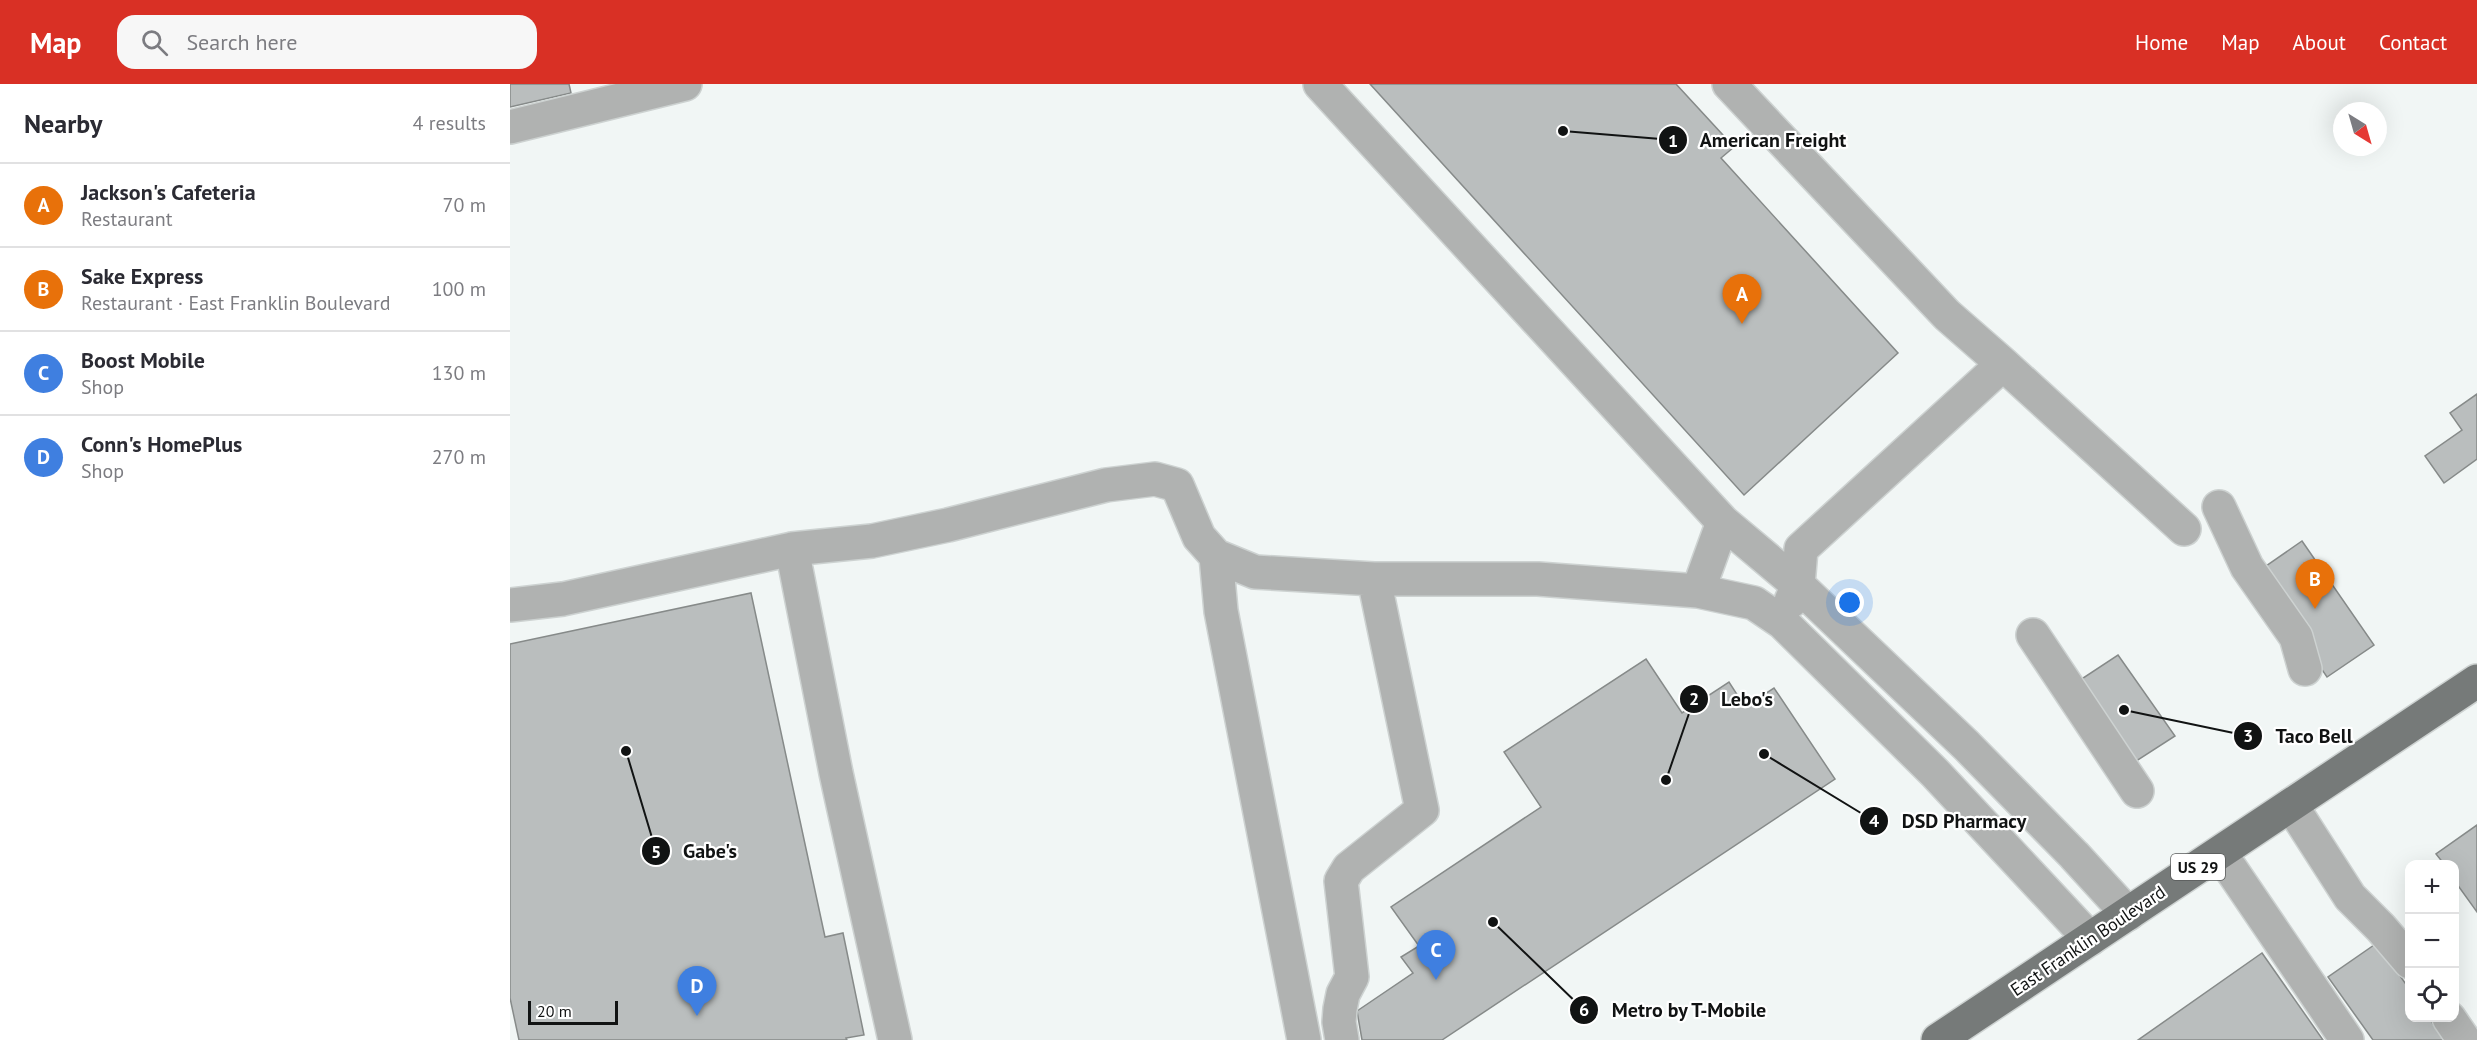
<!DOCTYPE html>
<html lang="en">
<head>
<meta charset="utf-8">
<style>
	:root { --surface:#fff; --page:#f7f7f7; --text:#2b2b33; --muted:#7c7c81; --line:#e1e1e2; --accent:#d93025 }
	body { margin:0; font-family:"PT Sans",sans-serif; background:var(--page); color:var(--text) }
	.controls { position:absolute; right:18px; bottom:18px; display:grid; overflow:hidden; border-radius:12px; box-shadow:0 6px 24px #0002 }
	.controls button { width:54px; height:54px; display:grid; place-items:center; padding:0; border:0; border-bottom:2px solid var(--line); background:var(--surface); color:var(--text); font:30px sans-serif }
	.compass { position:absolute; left:1823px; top:18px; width:54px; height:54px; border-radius:50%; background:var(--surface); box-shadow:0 6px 24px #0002; rotate:143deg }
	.scale { position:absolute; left:18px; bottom:15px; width:90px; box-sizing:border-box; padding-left:6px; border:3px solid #111313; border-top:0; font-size:16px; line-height:21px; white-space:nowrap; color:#111313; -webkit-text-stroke:4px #fff; paint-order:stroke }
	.you { position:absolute; left:1340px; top:519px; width:21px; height:21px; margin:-15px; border:4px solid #fff; border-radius:50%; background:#1a73e8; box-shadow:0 0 0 9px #1a73e833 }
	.badge { display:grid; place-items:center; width:39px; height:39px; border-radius:50%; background:var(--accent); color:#fff; font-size:20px; font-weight:700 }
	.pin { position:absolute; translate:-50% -50px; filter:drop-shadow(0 2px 3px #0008) }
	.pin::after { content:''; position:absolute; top:32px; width:21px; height:18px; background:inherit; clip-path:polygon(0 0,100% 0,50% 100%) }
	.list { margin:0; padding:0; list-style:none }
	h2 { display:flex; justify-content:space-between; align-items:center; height:78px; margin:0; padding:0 24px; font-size:26px }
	h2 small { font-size:20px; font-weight:400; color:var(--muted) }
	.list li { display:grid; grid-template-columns:39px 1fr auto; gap:18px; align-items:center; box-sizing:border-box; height:84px; padding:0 24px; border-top:2px solid var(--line) }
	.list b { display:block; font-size:22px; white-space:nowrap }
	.list p { margin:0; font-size:20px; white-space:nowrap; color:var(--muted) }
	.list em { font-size:20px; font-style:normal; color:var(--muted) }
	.icon { flex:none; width:33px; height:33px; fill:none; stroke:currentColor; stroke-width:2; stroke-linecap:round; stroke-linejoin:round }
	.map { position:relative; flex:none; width:1967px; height:956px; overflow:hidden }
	header { display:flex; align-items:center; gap:36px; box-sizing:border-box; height:84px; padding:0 30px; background:var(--accent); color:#fff }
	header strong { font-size:28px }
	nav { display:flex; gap:33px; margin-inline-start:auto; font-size:21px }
	.search { width:420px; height:54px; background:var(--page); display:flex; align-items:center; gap:15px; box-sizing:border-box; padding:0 21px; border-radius:18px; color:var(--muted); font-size:22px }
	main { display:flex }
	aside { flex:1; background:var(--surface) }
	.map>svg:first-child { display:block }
</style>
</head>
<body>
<header>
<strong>Map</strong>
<div class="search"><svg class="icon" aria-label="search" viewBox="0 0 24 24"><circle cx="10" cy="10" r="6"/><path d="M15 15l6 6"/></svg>Search here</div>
<nav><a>Home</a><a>Map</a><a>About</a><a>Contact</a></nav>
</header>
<main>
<aside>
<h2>Nearby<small>4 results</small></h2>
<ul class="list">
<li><span class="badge" style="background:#e8710a">A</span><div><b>Jackson's Cafeteria</b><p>Restaurant</p></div><em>70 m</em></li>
<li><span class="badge" style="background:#e8710a">B</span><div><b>Sake Express</b><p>Restaurant · East Franklin Boulevard</p></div><em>100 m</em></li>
<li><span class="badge" style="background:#3f7fe0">C</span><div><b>Boost Mobile</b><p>Shop</p></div><em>130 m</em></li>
<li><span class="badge" style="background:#3f7fe0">D</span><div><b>Conn's HomePlus</b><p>Shop</p></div><em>270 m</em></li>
</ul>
</aside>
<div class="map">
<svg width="1967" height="956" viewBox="0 0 1967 956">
	<rect width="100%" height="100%" fill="#f1f6f5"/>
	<path fill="#babebe" stroke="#868a89" stroke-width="1.5" d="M0 0H59L61 9 0 23Z
		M860 0H1166L1224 63 1211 74 1388 269 1234 411Z
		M1967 310V375L1934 399 1915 372 1952 346 1940 329Z
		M1792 457 1864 561 1817 593 1746 489Z
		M241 509 315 853 333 849 354 951 336 954 337 956H9L0 914V560Z
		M1608 571 1665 652 1620 681 1564 600Z
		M1136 575 1172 629 1219 598 1235 623 1264 604 1325 695 932 956H852L847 927 903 889 891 873 909 862 881 823 1031 723 994 668Z
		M1967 741V828L1944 796V780H1934L1926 770Z
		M1867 859 1900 906V934H1919L1934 956H1863L1818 893Z
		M1752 869 1813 956H1628Z"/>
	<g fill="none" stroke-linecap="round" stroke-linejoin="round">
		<defs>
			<path id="minor" d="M810 0 1213 438 1288 501 1281 517
				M1219 0 1437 231 1493 280 1291 465 1288 501 1457 662 1564 771 1618 830
				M0 43 175 0
				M1493 280 1674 445
				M1709 423 1737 483 1786 553 1795 585
				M282 465 326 689 385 956
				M706 472 745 488 864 495H1028L1188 507 1244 519 1272 538 1425 689 1580 855
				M1188 507 1213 438
				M0 521 53 515 282 465 362 457 438 441 596 401 645 395 667 401 689 453 706 472 711 527 794 956
				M1523 551 1627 707
				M1781 721 1840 813 1871 844 1900 878
				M1710 769 1837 956
				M1939 934 1954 956
				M832 956 829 938 830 925 833 910 842 893 831 797 839 784 912 726 864 495"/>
			<path id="major" d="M1428 956 1967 597"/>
		</defs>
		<use href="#minor" stroke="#cdd2d1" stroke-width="36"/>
		<use href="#major" stroke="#cdd2d1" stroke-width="36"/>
		<use href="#minor" stroke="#b0b2b1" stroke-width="33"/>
		<use href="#major" stroke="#767a79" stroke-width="33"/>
	</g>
	<g text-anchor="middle" stroke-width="4.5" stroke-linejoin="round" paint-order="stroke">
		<rect fill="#fff" stroke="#585a5a" stroke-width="1.5" x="1661" y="770" width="54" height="26" rx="4.5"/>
		<g font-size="16" font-weight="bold" fill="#111313">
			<text x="1688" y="789">US 29</text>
		</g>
		<g font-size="18" fill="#111313" stroke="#fff">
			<text transform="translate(1578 857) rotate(-34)" y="6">East Franklin Boulevard</text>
		</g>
	</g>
	<path fill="none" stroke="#111313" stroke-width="2" d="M1053 47L1163 56M1156 696L1184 615M1614 626L1738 652M1254 670L1364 737M116 667L146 767M983 838L1074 926"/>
	<g fill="#111313" stroke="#fff" stroke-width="2">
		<circle cx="1053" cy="47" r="6"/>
		<circle cx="1156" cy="696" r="6"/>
		<circle cx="1614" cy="626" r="6"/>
		<circle cx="1254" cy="670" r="6"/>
		<circle cx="116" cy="667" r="6"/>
		<circle cx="983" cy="838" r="6"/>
		<circle cx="1163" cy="56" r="15"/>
		<circle cx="1184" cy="615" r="15"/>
		<circle cx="1738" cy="652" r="15"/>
		<circle cx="1364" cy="737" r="15"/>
		<circle cx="146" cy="767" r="15"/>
		<circle cx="1074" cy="926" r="15"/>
	</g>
	<g font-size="18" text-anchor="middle" font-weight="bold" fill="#fff">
		<text x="1163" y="63">1</text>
		<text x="1184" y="621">2</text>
		<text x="1738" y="658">3</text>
		<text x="1364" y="743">4</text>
		<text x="146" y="774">5</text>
		<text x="1074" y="932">6</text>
	</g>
	<g font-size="20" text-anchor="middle" font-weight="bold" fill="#111313" stroke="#fff" stroke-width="4.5" stroke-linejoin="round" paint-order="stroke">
		<text x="1263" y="63">American Freight</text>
		<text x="1237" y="622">Lebo's</text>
		<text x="1804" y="659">Taco Bell</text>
		<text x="1454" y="744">DSD Pharmacy</text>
		<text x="200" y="774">Gabe's</text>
		<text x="1179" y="933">Metro by T-Mobile</text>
	</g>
</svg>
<div class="controls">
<button>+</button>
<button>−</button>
<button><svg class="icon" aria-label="locate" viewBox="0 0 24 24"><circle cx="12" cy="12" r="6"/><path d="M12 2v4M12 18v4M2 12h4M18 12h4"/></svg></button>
</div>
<svg class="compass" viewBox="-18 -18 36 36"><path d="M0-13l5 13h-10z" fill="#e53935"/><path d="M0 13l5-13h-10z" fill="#7c7c81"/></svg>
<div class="scale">20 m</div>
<div class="you"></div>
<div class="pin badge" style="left:1232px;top:240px;background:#e8710a">A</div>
<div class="pin badge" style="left:1805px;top:525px;background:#e8710a">B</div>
<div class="pin badge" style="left:926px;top:896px;background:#3f7fe0">C</div>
<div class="pin badge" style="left:187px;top:932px;background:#3f7fe0">D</div>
</div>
</main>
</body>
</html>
